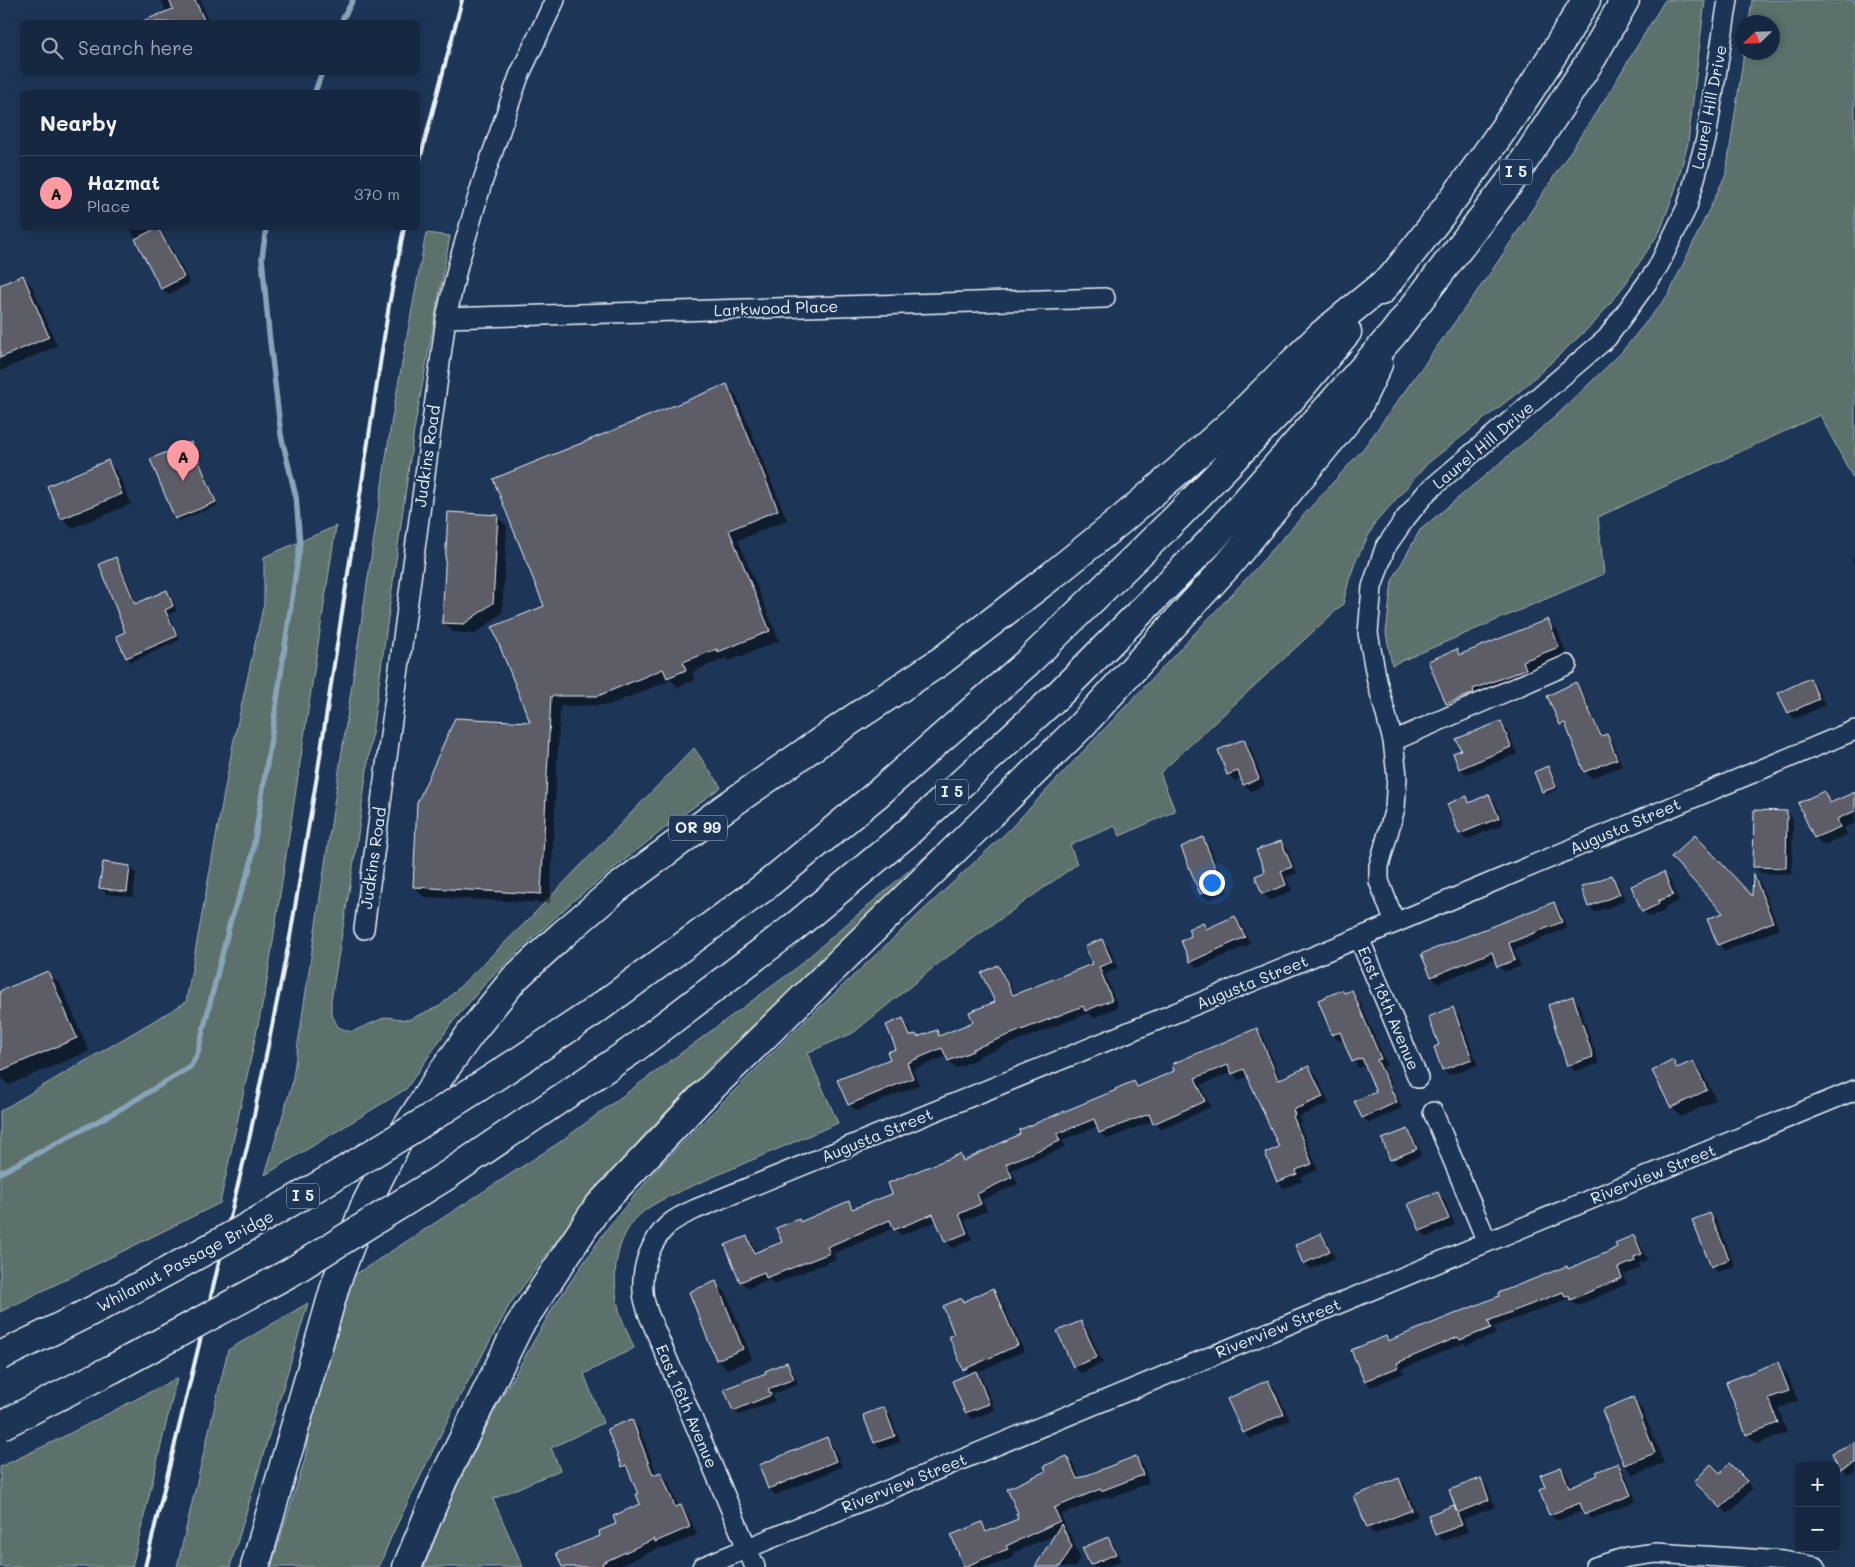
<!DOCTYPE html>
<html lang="en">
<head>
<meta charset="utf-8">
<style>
	:root { --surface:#162841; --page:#23344c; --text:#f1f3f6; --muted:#9ea6b1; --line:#35445a; --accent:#ff9aa2 }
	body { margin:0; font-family:Mali,sans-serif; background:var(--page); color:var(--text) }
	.controls { position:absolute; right:15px; bottom:15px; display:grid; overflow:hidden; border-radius:8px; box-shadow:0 2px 8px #0003 }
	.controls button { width:45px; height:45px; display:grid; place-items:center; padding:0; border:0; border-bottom:1px solid var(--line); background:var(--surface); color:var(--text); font:25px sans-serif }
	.compass { position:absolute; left:1735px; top:15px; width:45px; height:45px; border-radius:50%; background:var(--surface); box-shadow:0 2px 8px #0003; rotate:247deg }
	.you { position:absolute; left:1211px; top:882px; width:18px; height:18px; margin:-12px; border:4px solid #fff; border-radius:50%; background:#1a73e8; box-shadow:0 0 0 8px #1a73e833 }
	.badge { display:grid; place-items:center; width:32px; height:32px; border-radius:50%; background:var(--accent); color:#111; font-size:16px; font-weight:700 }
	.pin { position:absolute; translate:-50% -41px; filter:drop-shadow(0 1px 2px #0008) }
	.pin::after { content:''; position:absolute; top:26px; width:18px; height:15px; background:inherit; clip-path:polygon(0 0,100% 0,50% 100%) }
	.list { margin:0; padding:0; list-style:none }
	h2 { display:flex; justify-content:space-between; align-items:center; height:65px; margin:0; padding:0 20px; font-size:21px }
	h2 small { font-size:16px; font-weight:400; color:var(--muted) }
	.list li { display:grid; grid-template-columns:32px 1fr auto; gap:15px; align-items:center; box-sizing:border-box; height:75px; padding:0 20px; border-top:1px solid var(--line) }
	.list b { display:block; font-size:19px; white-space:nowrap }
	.list p { margin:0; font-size:16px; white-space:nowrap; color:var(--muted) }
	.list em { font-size:16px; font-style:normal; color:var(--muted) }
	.icon { flex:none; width:28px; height:28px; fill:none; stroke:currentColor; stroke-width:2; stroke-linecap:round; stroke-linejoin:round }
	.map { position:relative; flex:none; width:1855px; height:1567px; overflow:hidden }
	.search { position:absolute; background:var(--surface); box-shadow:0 2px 8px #0003; left:20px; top:20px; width:400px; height:55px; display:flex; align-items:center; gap:12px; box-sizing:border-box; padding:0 18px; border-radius:8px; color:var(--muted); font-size:19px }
	.panel { position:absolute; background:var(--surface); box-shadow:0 2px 8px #0003; left:20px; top:90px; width:400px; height:140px; border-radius:8px }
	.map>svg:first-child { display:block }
</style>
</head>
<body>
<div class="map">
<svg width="1855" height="1567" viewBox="0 0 1855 1567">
	<rect width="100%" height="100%" fill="#1d3557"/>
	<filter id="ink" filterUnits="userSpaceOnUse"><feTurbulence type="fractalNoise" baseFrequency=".02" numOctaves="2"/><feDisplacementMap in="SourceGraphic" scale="10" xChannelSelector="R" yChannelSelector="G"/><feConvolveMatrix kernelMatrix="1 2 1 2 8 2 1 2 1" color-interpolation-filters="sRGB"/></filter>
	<g filter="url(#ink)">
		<path fill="#5c706c" stroke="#a2b0b2" d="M1665 0H1705L1688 143 1676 187 1660 231 1626 283 1595 322 1521 390 1428 463 1375 523 1356 560 1349 580 1343 604 1160 773 1175 811 1120 836 1115 826 1070 845 1077 864 939 963 853 1033 807 1053 838 1123C797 1141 756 1158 715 1176 694 1186 662 1197 644 1211 613 1235 610 1282 621 1316 625 1327 630 1338 634 1348L584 1374 603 1423 551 1448 560 1470 493 1499 523 1567H424L449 1503 496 1407 554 1306 609 1226 661 1164 787 1038 1009 830 1248 577 1363 449 1491 272 1607 96Z
			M1752 0H1855V482L1820 415 1598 517 1604 574 1392 665 1386 633 1392 581 1420 530 1556 416 1621 353 1669 294 1726 174 1744 53 1772 52V22H1749Z
			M426 233 450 236 414 430 356 849 331 1000V1013L338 1027 351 1032 386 1017 408 1020 440 1006 528 920 694 748 721 787 665 828 573 901 490 978 451 1024 406 1089 265 1175 292 1084 392 418Z
			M336 526 266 987 220 1203 0 1312V1111L186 1002 233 744 264 603V557Z
			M1043 742 1045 744 883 903 713 1063 646 1133 576 1214 510 1304 454 1407 392 1535 379 1567H271L305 1459 310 1422 350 1278 560 1142 790 973 958 828Z
			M308 1303 230 1567H177L228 1350Z
			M177 1378 132 1567H0V1467L59 1439Z"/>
		<path fill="#0007" d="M161 0H200L209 22H171Z
			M130 228H160L190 283 168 295 162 288Z
			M23 277 32 286 57 346 0 371V287Z
			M726 385 736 395 787 520 738 540 779 641 729 661 726 658 692 672 695 680 678 687 671 680 609 705 560 706 550 903 424 897 414 887 532 723 546 607Z
			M191 443 194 446 218 505 179 521 176 519 152 460Z
			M107 462 117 471 131 504 72 528 62 519 49 486Z
			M497 516 507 526 502 613 475 634 453 632 443 622Z
			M116 558 120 563 137 605 167 592 171 596 177 611 169 614 180 640 131 662 127 657V633Z
			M1855 558V566L1852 559Z
			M1548 621 1557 629 1567 655 1530 670 1533 677 1455 712 1447 704 1456 650 1461 655Z
			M1809 680 1816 686 1825 705 1795 719 1789 713 1780 694Z
			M1575 684 1582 690 1603 737 1606 736 1613 742 1622 766 1591 778 1585 772 1569 730 1562 724 1548 696Z
			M1500 723 1507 729 1517 754 1466 774 1460 768 1463 751Z
			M1244 741 1250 747 1265 785 1251 791 1244 784 1242 778 1235 781 1229 775 1219 750Z
			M1548 767 1551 770 1558 789 1546 794 1543 792Z
			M1824 792 1833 803 1855 793V823L1844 828 1847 835 1823 845 1815 837Z
			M1489 796 1495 802 1504 824 1466 840 1460 833 1466 798 1472 803Z
			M1787 812 1793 819 1792 874 1761 873 1754 867Z
			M1203 839 1209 845 1228 892 1208 900 1201 894 1182 847Z
			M1281 842 1287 848 1297 873 1286 877 1292 891 1270 900 1263 894 1256 877 1267 873Z
			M130 867 136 873 133 897 107 894 101 888Z
			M1663 873 1670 880 1679 901 1664 908 1665 911 1649 917 1643 911Z
			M1612 876 1618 883 1625 901 1595 912 1589 906Z
			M1754 876 1759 880 1779 929 1725 951 1719 944 1754 898Z
			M1554 904 1560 910 1567 928 1514 950 1521 966 1505 972 1499 966 1496 959 1438 983 1432 977Z
			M1235 917 1241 923 1250 944 1197 968 1191 961 1193 937 1203 924 1209 929Z
			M1102 941 1109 947 1118 968 1105 974 1118 1007 1093 1018 1089 1013 979 1056V1058L956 1068 949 1061 947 1056 913 1070 919 1085 856 1111 849 1104 892 1060 897 1049 902 1020 909 1027 913 1036 916 1035 919 1038 936 1031 942 1037 974 1023 997 1003 998 966 1004 973 1016 995 1094 965Z
			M48 972 61 986 89 1051 9 1085 0 1076V993Z
			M1352 991 1358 998 1387 1065 1383 1067 1402 1108 1369 1123 1363 1117 1377 1092 1366 1065 1359 1068 1353 1061 1344 1039 1339 1041 1333 1035 1345 994Z
			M1573 998 1579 1004 1599 1064 1575 1071 1569 1065Z
			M1453 1009 1459 1015 1478 1065 1449 1075 1443 1069Z
			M1257 1029 1263 1036 1281 1080 1309 1067 1316 1074 1329 1103 1299 1117 1301 1122 1299 1123 1318 1170 1301 1177 1303 1181 1284 1188 1278 1182 1266 1154 1281 1148 1248 1076 1239 1080 1232 1072 1201 1085 1211 1107 1161 1130 1153 1121 1107 1139 1100 1132 1098 1126 1063 1140 1065 1147 1011 1170 1018 1184 982 1200 987 1211 965 1220 972 1239 953 1248 946 1241 938 1221 901 1235 894 1228 833 1254 836 1259 774 1284 769 1279 748 1288 741 1281 747 1238 753 1244 757 1253 783 1242 799 1220 802 1223 848 1203 855 1209 894 1194 959 1156 965 1161 1134 1082 1139 1088 1176 1071Z
			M1673 1062 1680 1068 1693 1062 1702 1072 1716 1100 1681 1117 1672 1107Z
			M1408 1130 1414 1137 1422 1155 1398 1165 1391 1159Z
			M1438 1193 1444 1199 1455 1225 1427 1237 1421 1230Z
			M1710 1214 1716 1220 1735 1266 1718 1272 1712 1266Z
			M1320 1234 1327 1241 1335 1258 1311 1269 1304 1263Z
			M1634 1237 1640 1243 1647 1260 1639 1263 1641 1268 1623 1275 1627 1284 1577 1306 1568 1299 1493 1327 1496 1334 1467 1345 1464 1343 1402 1369 1404 1373 1371 1387 1365 1380 1353 1351 1386 1337 1390 1342 1567 1268 1569 1270 1609 1253Z
			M716 1283 726 1293 752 1359 727 1369 717 1360 690 1293Z
			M992 1290 999 1296 1024 1351 976 1373 982 1379 995 1410 972 1419 966 1413 954 1382 970 1375 964 1369 962 1300 964 1303Z
			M1081 1322 1087 1328 1103 1363 1081 1373 1074 1367 1059 1332Z
			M786 1363 792 1369 798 1384 772 1395 775 1401 739 1415 734 1410 768 1373Z
			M1777 1364 1787 1374 1798 1401 1778 1408 1787 1433 1757 1444 1747 1434Z
			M1268 1381 1274 1387 1290 1420 1250 1439 1244 1432Z
			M1633 1399 1642 1409 1664 1463 1634 1475 1625 1465 1603 1410Z
			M883 1408 890 1414 900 1442 881 1449 875 1443Z
			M631 1421 639 1428 657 1475 660 1473 668 1481 679 1507 681 1506 688 1514 697 1535 664 1549 662 1547 617 1567H563L641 1505 639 1494 631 1474 623 1466Z
			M826 1439 833 1445 842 1467 775 1495 769 1488Z
			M1855 1444V1472L1847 1475 1841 1469Z
			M1067 1458 1074 1465 1080 1479 1135 1458 1143 1465 1149 1483 1110 1498 1108 1496 1061 1515 1067 1529 1066 1530 1070 1534 1080 1557 1075 1567H1044L1057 1534 1013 1553 1014 1557 989 1567H966L982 1524 990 1532 1020 1520 1048 1472Z
			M1618 1465 1624 1471 1636 1501 1592 1519 1584 1510 1557 1521 1550 1515 1541 1490 1547 1488 1561 1468 1567 1474 1572 1487 1599 1476Z
			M1729 1465 1753 1488 1728 1514 1696 1482 1720 1475Z
			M1398 1479 1405 1485 1418 1516 1375 1534 1368 1528 1356 1497Z
			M1481 1479 1487 1486 1495 1507 1463 1519 1468 1532 1443 1541 1437 1535 1429 1516 1454 1506 1458 1510Z
			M1108 1538 1114 1545 1121 1561 1107 1567H1093L1084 1548Z"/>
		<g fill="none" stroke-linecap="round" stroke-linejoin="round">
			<path stroke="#87a4b8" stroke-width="5.5" d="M341 22 353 0
				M315 92 322 72
				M0 1173 117 1111 190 1067 197 1055 231 919 250 868 274 720 300 544 296 497 281 435 269 333 262 258 266 228"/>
		</g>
		<path fill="#5d5d68" stroke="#e8f1f8" d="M169 0H195L205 22H140L173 9Z
			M157 228H158L184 277 161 289 135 239Z
			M23 275 49 337 0 358V285Z
			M727 384 778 510 729 530 770 631 718 652 717 649 683 662 686 670 667 678 663 669 598 696H551L541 894 413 887 417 803 455 718 530 722 492 627 544 606 493 479Z
			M191 442 216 502 175 519 150 459Z
			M108 460 122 494 61 519 47 486Z
			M448 512 498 515 493 603 464 624 442 623Z
			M116 557 135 604 167 590 173 606 165 610 177 636 126 658 116 636 125 632 99 564Z
			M1548 619 1559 647 1523 661 1526 669 1473 689 1474 693 1446 704 1428 661 1457 649 1459 655Z
			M1810 678 1819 699 1788 713 1778 693Z
			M1576 682 1601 736 1607 734 1617 759 1584 772 1565 723 1560 725 1547 696Z
			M1501 721 1511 747 1459 769 1453 753 1461 750 1456 739Z
			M1244 739 1259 779 1243 785 1238 771 1227 775 1218 750Z
			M1548 766 1556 787 1542 792 1534 772Z
			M1824 791 1830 803 1855 792V811L1837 819 1840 827 1814 838 1798 803Z
			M1489 794 1499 818 1459 834 1447 804 1467 796 1469 803Z
			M1754 810 1787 811 1786 868 1753 867Z
			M1695 835 1752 896 1753 873 1773 922 1718 945 1707 919 1723 913 1671 857Z
			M1203 837 1222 885 1200 894 1181 847Z
			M1281 841 1292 867 1281 871 1286 885 1262 894 1255 876 1265 872 1256 850Z
			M103 862 130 866 127 892 99 888Z
			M1664 872 1673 895 1658 901 1659 904 1642 912 1631 886Z
			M1612 875 1620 894 1588 907 1581 887Z
			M1554 902 1562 922 1509 943 1515 960 1497 967 1492 952 1431 977 1421 954Z
			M1235 916 1245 937 1190 962 1181 941 1191 936 1188 929 1203 922 1206 929Z
			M1102 939 1112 962 1099 967 1112 1000 1085 1011 1083 1006 973 1049V1051L948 1061 942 1048 907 1063 913 1078 848 1105 837 1080 890 1059 887 1052 896 1049 886 1025 903 1018 910 1036 916 1034 917 1037 937 1030 939 1036 973 1022 969 1012 995 1002 981 973 998 965 1013 995 1092 964 1085 946Z
			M48 971 77 1038 0 1071V991Z
			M1342 990 1344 993 1352 990 1381 1059 1377 1060 1397 1102 1362 1118 1354 1101 1376 1092 1362 1058 1352 1062 1340 1032 1332 1035 1318 1000Z
			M1573 996 1593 1057 1567 1066 1548 1005Z
			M1453 1007 1472 1059 1442 1070 1434 1047 1439 1045 1428 1017Z
			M1257 1028 1278 1080 1309 1066 1323 1097 1293 1110 1295 1115 1293 1116 1312 1164 1296 1170 1297 1174 1277 1182 1265 1153 1279 1147 1244 1069 1232 1074 1228 1065 1195 1078 1205 1101 1153 1124 1149 1114 1099 1133 1094 1119 1057 1134 1060 1141 1006 1164 1012 1177 977 1194 981 1204 959 1214 967 1233 945 1242 933 1214 894 1230 890 1220 827 1247 830 1253 766 1278 764 1272 740 1282 725 1245 747 1236 754 1253 782 1242 776 1228 799 1219 800 1222 849 1201 852 1209 892 1194 888 1183 960 1154 963 1161 1020 1134 1019 1130 1116 1090 1115 1089 1134 1081 1137 1087 1174 1071 1172 1064Z
			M1673 1060 1677 1068 1693 1061 1707 1090 1671 1108 1652 1071Z
			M1408 1129 1417 1149 1390 1160 1382 1139Z
			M1438 1192 1449 1219 1420 1231 1408 1204Z
			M1710 1213 1729 1259 1711 1267 1692 1220Z
			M1321 1233 1330 1251 1303 1264 1295 1245Z
			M1634 1235 1642 1254 1634 1257 1635 1261 1618 1268 1622 1278 1570 1300 1569 1296 1565 1297 1563 1292 1488 1321 1491 1328 1460 1340 1458 1337 1397 1363 1399 1367 1364 1381 1351 1350 1386 1336 1388 1341 1499 1296 1498 1293 1567 1266 1568 1269 1608 1252 1617 1247 1615 1243Z
			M716 1281 743 1349 716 1360 689 1292Z
			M993 1288 1018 1345 963 1370 949 1336 954 1334 943 1306 962 1298 963 1302Z
			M1081 1321 1097 1357 1073 1367 1057 1331Z
			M787 1362 794 1379 768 1389 771 1395 733 1411 724 1389 766 1373 765 1371Z
			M1778 1362 1789 1391 1769 1398 1778 1423 1746 1435 1726 1382Z
			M976 1371 989 1404 965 1413 952 1381Z
			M1268 1380 1284 1414 1243 1433 1227 1399Z
			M1633 1397 1655 1453 1624 1465 1602 1410Z
			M884 1407 895 1436 874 1443 863 1415Z
			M632 1419 653 1475 661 1472 675 1507 681 1505 690 1527 655 1542 654 1539 602 1563 604 1567H562L556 1553 600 1536 599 1531 616 1524 613 1516 640 1504 636 1494H638L626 1465 622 1467 607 1429Z
			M827 1437 836 1461 768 1489 759 1465Z
			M1855 1442V1463L1840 1470 1832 1453Z
			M1067 1456 1077 1479 1136 1456 1143 1475 1101 1491 1100 1489 1054 1508 1060 1521 1006 1546 1008 1549 964 1567 951 1535 982 1522 986 1532 1018 1519 1016 1514 1018 1513 1007 1489 1046 1471 1044 1466Z
			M1618 1463 1631 1495 1584 1514 1580 1503 1549 1515 1539 1490 1545 1487 1540 1475 1561 1467 1569 1487 1598 1475 1596 1472Z
			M1729 1463 1747 1481 1721 1508 1694 1482 1711 1464 1720 1473Z
			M1399 1478 1412 1510 1367 1528 1354 1496Z
			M1481 1478 1489 1500 1457 1513 1462 1525 1435 1535 1428 1515 1454 1505 1457 1512 1449 1490Z
			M1061 1524 1072 1547 1060 1567H1035Z
			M1108 1537 1116 1554 1090 1565 1082 1548Z"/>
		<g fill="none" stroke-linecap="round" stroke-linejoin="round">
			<defs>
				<path id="minor" d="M446 318 1105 298
					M1393 741 1567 665
					M1395 923 1379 881V866L1395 808 1397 776 1393 741 1377 681 1368 633 1372 587 1385 548 1405 519 1427 492 1607 338 1657 269 1687 207 1706 139 1728 0
					M364 929 446 318 458 265 482 183 519 76 555 0
					M1359 938 1418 1078
					M1433 1112 1487 1242
					M702 1567 1855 1090
					M755 1567 648 1313C646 1306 643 1298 643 1291 641 1267 651 1240 669 1224 677 1217 687 1213 696 1209L1395 923 1855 730
					M1595 1567 1627 1557 1656 1553 1783 1561 1816 1567"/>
				<path id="motorway" d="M1381 291C1456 199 1527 102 1586 0
					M593 1012 763 888 875 796 1028 662 1177 517 1290 400 1347 332
					M446 1176 631 1051 793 928 905 835 1058 695 1208 544 1393 334 1513 178 1592 58 1625 0
					M255 1567 336 1283 364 1208 395 1146 437 1080 473 1030 514 979 562 935 616 889 722 810 853 719 941 661 1054 574 1121 520 1177 472 1234 421 1321 335 1392 277
					M407 1567 443 1480 519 1326 597 1208 702 1097 1080 727 1229 564 1357 408 1378 364"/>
			</defs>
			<use href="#minor" stroke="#e8f1f8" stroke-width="22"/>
			<use href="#motorway" stroke="#e8f1f8" stroke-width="31"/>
			<use href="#minor" stroke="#1d3557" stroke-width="19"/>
			<use href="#motorway" stroke="#1d3557" stroke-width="28"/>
			<path stroke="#e8f1f8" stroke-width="4" d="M418 167 462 0
				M145 1567 250 1135 290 937 317 776 389 305 404 228"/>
			<defs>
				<path id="motorway-bridge" d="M0 1356C207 1258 403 1140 593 1012
					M0 1426 112 1369 291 1272 446 1176"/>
			</defs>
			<use href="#motorway-bridge" stroke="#e8f1f8" stroke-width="31" stroke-linecap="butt"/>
			<use href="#motorway-bridge" stroke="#1d3557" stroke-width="28"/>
		</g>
	</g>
	<g text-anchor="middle" stroke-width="4" stroke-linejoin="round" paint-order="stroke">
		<g fill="#1d3557" stroke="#abb9c8" stroke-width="1">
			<rect x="1500" y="159.5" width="32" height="25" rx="4"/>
			<rect x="936" y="779.5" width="32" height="25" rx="4"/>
			<rect x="669" y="815.5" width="58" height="25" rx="4"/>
			<rect x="287" y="1183.5" width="32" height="25" rx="4"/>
		</g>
		<g font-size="15" font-weight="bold" fill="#e8f1f8">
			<text x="1516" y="177">I 5</text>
			<text x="952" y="797">I 5</text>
			<text x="698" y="833">OR 99</text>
			<text x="303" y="1201">I 5</text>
		</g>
		<g font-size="16" fill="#e8f1f8" stroke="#1d3557">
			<text transform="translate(1709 107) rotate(-79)" y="6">Laurel Hill Drive</text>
			<text transform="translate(776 308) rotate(-2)" y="6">Larkwood Place</text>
			<text transform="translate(1483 445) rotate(-40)" y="6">Laurel Hill Drive</text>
			<text transform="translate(427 456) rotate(-82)" y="6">Judkins Road</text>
			<text transform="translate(1625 826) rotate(-23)" y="6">Augusta Street</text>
			<text transform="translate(373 858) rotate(-82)" y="6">Judkins Road</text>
			<text transform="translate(1252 982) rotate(-22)" y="6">Augusta Street</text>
			<text transform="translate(1389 1008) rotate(67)" y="6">East 18th Avenue</text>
			<text transform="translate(877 1135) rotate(-22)" y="6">Augusta Street</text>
			<text transform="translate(1653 1174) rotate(-22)" y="6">Riverview Street</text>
			<text transform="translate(185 1261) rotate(-28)" y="6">Whilamut Passage Bridge</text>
			<text transform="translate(1278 1328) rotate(-22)" y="6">Riverview Street</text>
			<text transform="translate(687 1406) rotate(67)" y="6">East 16th Avenue</text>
			<text transform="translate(904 1483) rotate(-22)" y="6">Riverview Street</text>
		</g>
	</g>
</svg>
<div class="controls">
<button>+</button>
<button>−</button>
</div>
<svg class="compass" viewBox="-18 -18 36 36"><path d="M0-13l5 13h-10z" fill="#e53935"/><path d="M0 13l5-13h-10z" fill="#9ea6b1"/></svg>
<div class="you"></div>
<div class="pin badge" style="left:183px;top:481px">A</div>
<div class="search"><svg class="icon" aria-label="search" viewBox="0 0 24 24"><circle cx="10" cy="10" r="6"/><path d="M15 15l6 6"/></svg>Search here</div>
<section class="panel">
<h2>Nearby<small></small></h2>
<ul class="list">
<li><span class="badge">A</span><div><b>Hazmat</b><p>Place</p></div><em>370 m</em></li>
</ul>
</section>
</div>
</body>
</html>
